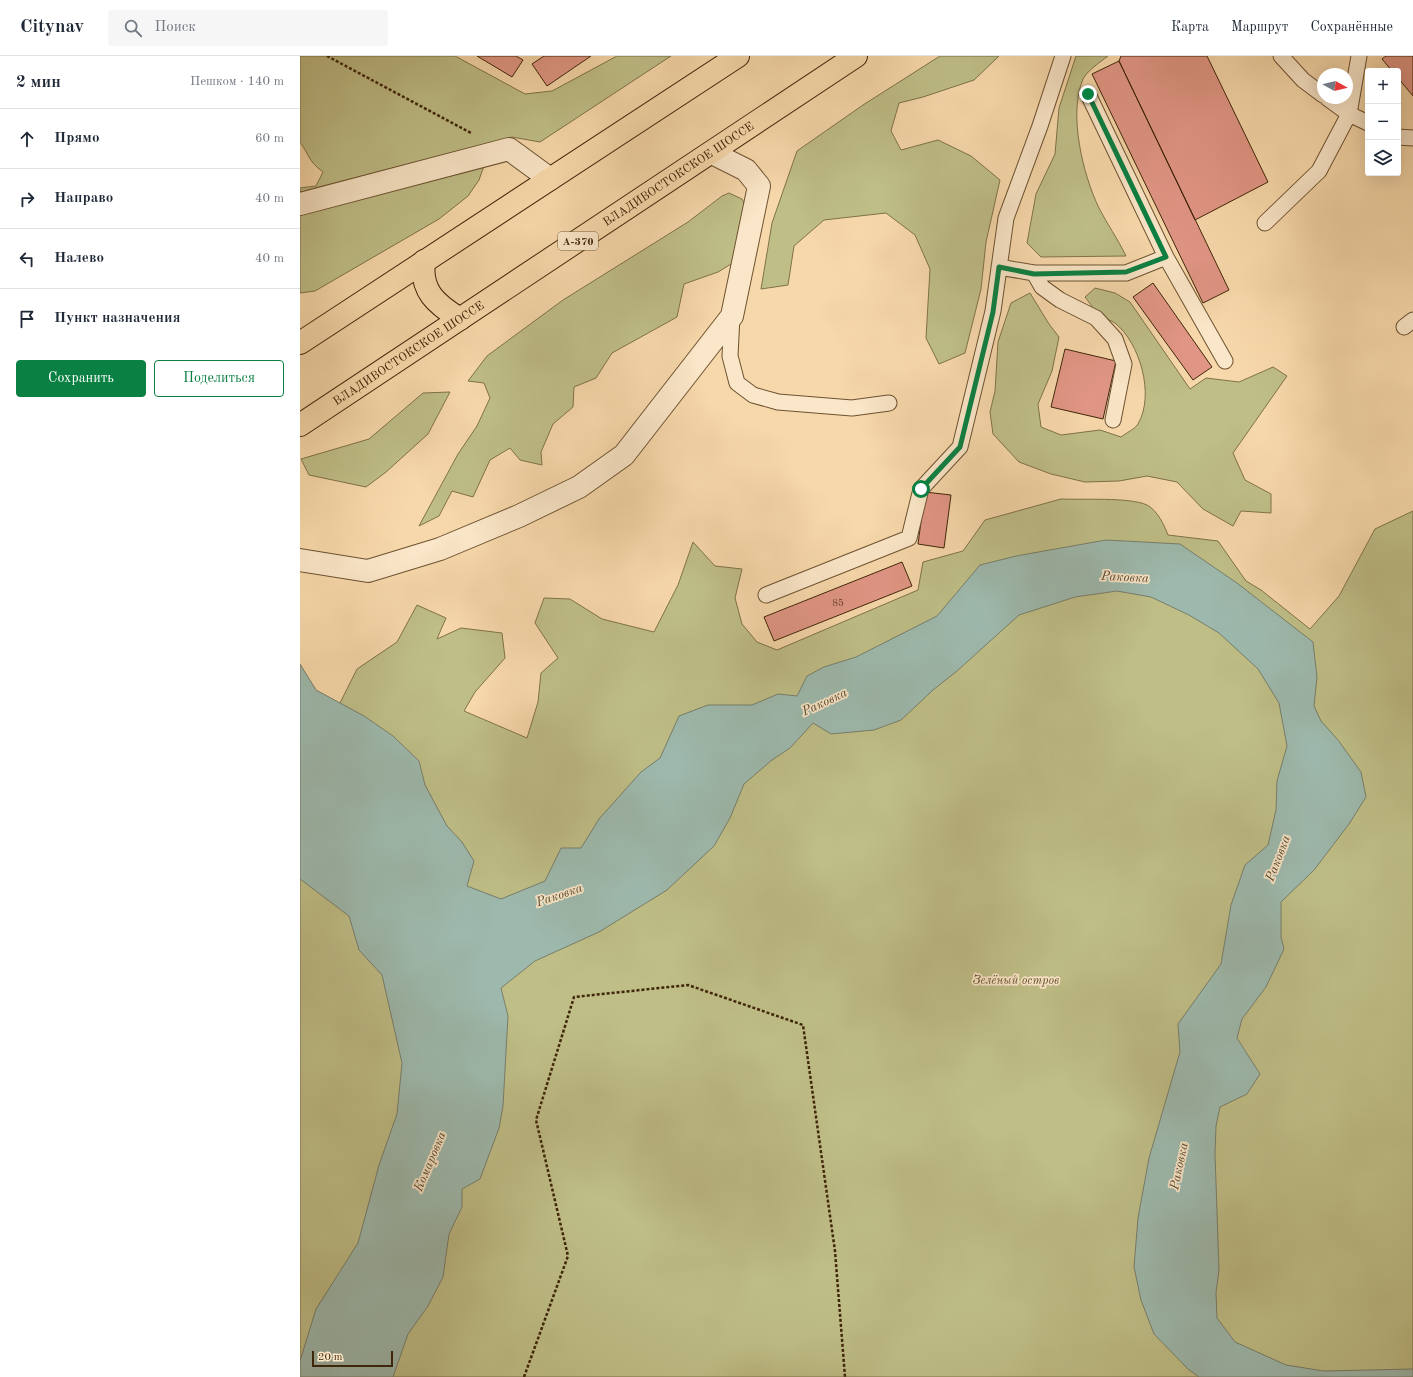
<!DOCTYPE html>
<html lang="ru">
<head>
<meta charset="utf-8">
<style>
	:root { --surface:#fff; --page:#f6f6f7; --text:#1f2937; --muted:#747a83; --line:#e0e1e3; --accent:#0b8043 }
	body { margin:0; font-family:"Old Standard TT",serif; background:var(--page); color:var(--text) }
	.controls { position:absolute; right:12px; top:12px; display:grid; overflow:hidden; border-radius:4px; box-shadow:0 4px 16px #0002 }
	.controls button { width:36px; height:36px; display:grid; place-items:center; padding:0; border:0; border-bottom:1px solid var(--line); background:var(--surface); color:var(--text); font:20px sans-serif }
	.compass { position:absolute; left:1017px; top:12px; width:36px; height:36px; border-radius:50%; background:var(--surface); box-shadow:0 4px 16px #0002; rotate:98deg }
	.scale { position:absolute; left:12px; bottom:10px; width:81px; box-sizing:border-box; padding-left:4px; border:2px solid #3f2509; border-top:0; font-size:11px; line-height:14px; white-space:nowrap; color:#3f2509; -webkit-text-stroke:3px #fae6c8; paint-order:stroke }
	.stop { position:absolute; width:12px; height:12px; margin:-9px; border:3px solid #0b8043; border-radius:50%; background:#fff }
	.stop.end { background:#0b8043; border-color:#fff; box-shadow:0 1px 4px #0008 }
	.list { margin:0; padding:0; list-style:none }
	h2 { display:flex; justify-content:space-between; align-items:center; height:52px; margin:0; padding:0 16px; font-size:17px }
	h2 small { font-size:13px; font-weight:400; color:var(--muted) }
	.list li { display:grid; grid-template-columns:26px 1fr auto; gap:12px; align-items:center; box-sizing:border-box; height:60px; padding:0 16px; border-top:1px solid var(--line) }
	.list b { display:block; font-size:15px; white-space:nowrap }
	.list em { font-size:13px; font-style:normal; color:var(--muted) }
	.actions { display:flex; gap:8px; padding:12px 16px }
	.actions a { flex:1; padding:9px 0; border:1px solid var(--accent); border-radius:4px; text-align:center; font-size:14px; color:var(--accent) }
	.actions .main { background:var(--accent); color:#fff }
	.icon { flex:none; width:22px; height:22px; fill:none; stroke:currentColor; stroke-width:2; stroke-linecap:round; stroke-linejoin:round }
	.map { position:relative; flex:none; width:1113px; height:1321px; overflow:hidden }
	header { display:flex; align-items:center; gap:24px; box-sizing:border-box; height:56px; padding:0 20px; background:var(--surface); border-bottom:1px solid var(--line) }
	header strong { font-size:19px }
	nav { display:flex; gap:22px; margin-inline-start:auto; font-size:14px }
	.search { width:280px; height:36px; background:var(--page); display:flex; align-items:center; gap:10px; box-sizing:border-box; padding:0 14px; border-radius:4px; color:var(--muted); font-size:15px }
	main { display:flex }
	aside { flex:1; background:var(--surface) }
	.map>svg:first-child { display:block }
</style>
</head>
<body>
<header>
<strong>Citynav</strong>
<div class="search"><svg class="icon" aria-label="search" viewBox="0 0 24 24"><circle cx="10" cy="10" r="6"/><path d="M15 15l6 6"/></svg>Поиск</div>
<nav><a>Карта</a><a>Маршрут</a><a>Сохранённые</a></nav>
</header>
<main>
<aside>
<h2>2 мин<small>Пешком · 140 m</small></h2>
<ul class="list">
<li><svg class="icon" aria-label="ahead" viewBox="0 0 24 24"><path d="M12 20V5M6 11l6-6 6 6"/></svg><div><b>Прямо</b></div><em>60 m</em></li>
<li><svg class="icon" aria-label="right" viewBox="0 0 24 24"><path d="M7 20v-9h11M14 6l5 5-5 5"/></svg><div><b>Направо</b></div><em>40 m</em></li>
<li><svg class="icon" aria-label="left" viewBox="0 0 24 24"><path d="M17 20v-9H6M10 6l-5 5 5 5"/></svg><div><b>Налево</b></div><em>40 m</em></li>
<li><svg class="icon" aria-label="arrive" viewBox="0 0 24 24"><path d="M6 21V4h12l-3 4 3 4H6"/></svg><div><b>Пункт назначения</b></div></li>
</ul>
<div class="actions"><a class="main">Сохранить</a><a>Поделиться</a></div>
</aside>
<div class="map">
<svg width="1113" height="1321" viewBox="0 0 1113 1321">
	<rect width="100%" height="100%" fill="#f7d8aa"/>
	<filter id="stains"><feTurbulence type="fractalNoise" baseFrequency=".005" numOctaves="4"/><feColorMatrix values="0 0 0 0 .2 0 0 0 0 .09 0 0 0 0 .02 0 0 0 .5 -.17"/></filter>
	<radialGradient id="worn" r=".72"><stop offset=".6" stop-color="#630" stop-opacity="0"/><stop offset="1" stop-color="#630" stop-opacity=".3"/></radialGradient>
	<path fill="#bfbe87" stroke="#7f7248" d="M0 0H155L225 38 252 35 317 0H371L240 86 212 81 192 87 179 124 168 140 139 163 15 235 0 237V132L16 130 23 116C8 105 10 100 0 86Z
		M640 0H699L674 24 623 41 599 47 591 75 601 94 638 84 671 100 700 124 686 186 681 233 665 297 639 308 626 282 630 213 615 179 586 157 524 164 494 190 488 229 461 233 472 167 497 95 563 49Z
		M776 0H808C800 6 787 15 783 23 768 58 783 119 799 152 807 168 818 183 826 200L741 201 727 187 736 138 755 98 759 52Z
		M429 137 442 143 445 149 436 205 418 216 384 228 377 261 312 297 296 322 274 331 273 351 253 368 241 396 242 409 220 404 210 392 190 404 173 441 152 435 139 460 119 470 158 398 177 370 190 342 184 327 168 325 187 300 263 244 388 166 422 140Z
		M795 232 815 237 830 246 890 333 906 322 939 326 973 311 987 320 933 397 945 424 971 438V457L941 455 933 470 903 453 877 426 847 420 819 425 785 426 751 418 719 406 693 378 690 356 695 335 698 286 711 247 730 237 749 268 759 281 752 315 738 348 741 371 761 379 800 374 821 381C826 377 835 373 838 368 855 339 840 287 815 267 811 264 805 263 801 260 795 256 790 247 785 241Z
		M150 336 128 378 86 416 66 431 9 419 1 403 69 383 123 337Z
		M761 443C782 444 830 441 847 449 858 455 864 469 868 479L918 485 946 525 961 534 1010 573 1039 540 1075 473 1113 455V1321H0V681L40 647 57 613 97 586 117 549 146 562 137 583 161 572 202 577 205 602 175 636 164 655 227 682 238 646 241 617 258 602 235 567 244 542 270 543 302 563 354 576 378 529 393 486 415 510 442 513 435 542 442 568 457 586 477 594 618 534 623 506 663 495 685 464Z"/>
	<path fill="#9db9ad" stroke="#777e6b" d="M806 484 880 488 937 527 1013 586 1017 621 1014 650 1021 665 1038 684 1061 716 1066 741 1049 768 1014 814 981 846V881L984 893 966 931 942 963 937 982 960 1018 947 1038 920 1051 916 1070 915 1098 919 1214 916 1237 917 1262 935 1286 986 1309 1024 1315 1113 1313V1321H899L888 1313 854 1278 841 1244 834 1211 838 1162 849 1102 880 996 878 968 921 908 931 849 945 809 968 789 976 754 977 725 987 690 979 647 958 613 919 577 889 559 851 541 817 535 775 541 719 559 657 615 633 634 601 664 574 674 531 678 513 667 490 692 472 704 444 728 430 762 414 790 367 834 299 876 235 905 201 932 208 960 203 1050 199 1072 180 1123 162 1133V1151L149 1178 143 1221 128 1250 108 1278 93 1321H0V1305L16 1253 58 1187 79 1109 97 1058 102 1007 82 919 59 894 49 860 0 823V608L16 634 64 660 93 680 119 705 125 729 147 770 162 786 174 805 167 830 201 843 245 825 261 792H281L299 763 341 716 360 702 379 660 408 649H452L478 638 497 640 507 620 524 611 556 601 637 560 680 509 716 500Z"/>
	<path fill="#e19685" stroke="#3f2509" d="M177 0H216L223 4 212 21Z
		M244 0H291L247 30 232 8Z
		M821 0H907L968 126 895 164 819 5Z
		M1086 0H1113V40L1098 22V15H1092L1082 3Z
		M819 5 929 234 903 247 792 18Z
		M853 227 912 311 893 324 833 241Z
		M765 293 816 305 803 363 751 351Z
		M625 436 651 439 644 492 618 488Z
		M602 506 612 530 474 585 464 561Z"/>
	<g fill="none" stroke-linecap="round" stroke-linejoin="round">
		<defs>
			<path id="lane" d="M981 0 1003 24 1023 39
				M788 38 866 201 925 305
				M1027 42 1049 58 1068 67
				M1098 81 1113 82
				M965 167 1019 115 1049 58 1059 0
				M699 211 734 217H826L866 201
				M734 217 742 231 760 244 796 262 815 283 824 308 813 364
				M432 260 430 300 437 327 453 339 478 346 552 352 589 347
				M1104 271 1113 264
				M466 539 609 482 621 433 660 391 693 255 706 162 740 70 763 0"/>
			<path id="street" d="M0 148 209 93 250 123
				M0 504 68 515 140 493 219 460 279 431 324 399 432 260 459 130 446 114 412 97"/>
			<g id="highway">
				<path d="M124 205C120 235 136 248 160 263"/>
				<path d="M0 287 438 0"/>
				<path id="s1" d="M0 369 556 0"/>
			</g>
		</defs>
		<use href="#lane" stroke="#6d5231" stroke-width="17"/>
		<use href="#street" stroke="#6d5231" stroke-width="24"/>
		<use href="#highway" stroke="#3f2509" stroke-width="24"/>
		<path stroke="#3f2509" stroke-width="2.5" stroke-dasharray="3 2" stroke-linecap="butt" d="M27 0 171 77
			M224 1321 268 1200 236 1064 274 941 388 929 503 969 535 1195 545 1321"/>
		<use href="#lane" stroke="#fae6c8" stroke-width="15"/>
		<use href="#street" stroke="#fae6c8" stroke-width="22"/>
		<use href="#highway" stroke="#f7d8aa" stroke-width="22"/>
	</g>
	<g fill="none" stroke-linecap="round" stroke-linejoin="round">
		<path stroke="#0b8043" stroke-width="5" d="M621 433 660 391 693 256 699 211 734 218 826 216 866 201 788 38"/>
	</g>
	<g text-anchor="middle" stroke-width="3.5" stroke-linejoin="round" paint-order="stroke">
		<g font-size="10" fill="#684128">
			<text x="538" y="550">85</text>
		</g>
		<rect fill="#fae6c8" stroke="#775f42" stroke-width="1" x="258" y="176" width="40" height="18" rx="3"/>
		<g font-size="11" font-weight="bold" fill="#3f2509">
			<text x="278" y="189">А-370</text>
		</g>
		<g font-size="12" fill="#3f2509" stroke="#fae6c8">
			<text dy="4" stroke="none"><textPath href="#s1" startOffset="454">ВЛАДИВОСТОКСКОЕ ШОССЕ</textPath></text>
			<text dy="4" stroke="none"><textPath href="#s1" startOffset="130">ВЛАДИВОСТОКСКОЕ ШОССЕ</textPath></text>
		</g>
		<g font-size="12" font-style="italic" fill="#5f4b28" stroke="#fae6c8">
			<text x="716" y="928">Зелёный остров</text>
		</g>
		<g font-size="13" font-style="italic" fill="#564a32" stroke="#fae6c8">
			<text transform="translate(825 520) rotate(3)" y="5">Раковка</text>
			<text transform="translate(524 645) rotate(-25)" y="5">Раковка</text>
			<text transform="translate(977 802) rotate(-69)" y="5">Раковка</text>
			<text transform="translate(259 838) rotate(-19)" y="5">Раковка</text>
			<text transform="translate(129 1105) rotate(-67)" y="5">Комаровка</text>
			<text transform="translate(878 1110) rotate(-78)" y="5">Раковка</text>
		</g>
	</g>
	<rect width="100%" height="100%" filter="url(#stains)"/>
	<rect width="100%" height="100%" fill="url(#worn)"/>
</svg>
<div class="controls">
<button>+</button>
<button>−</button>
<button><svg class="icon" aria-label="layers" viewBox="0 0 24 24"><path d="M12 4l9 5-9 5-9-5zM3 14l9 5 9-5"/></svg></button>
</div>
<svg class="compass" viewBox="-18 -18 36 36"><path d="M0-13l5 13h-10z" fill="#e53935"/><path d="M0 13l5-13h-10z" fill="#747a83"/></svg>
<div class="scale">20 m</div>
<div class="stop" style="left:621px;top:433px"></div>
<div class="stop end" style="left:788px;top:38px"></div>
</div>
</main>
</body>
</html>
